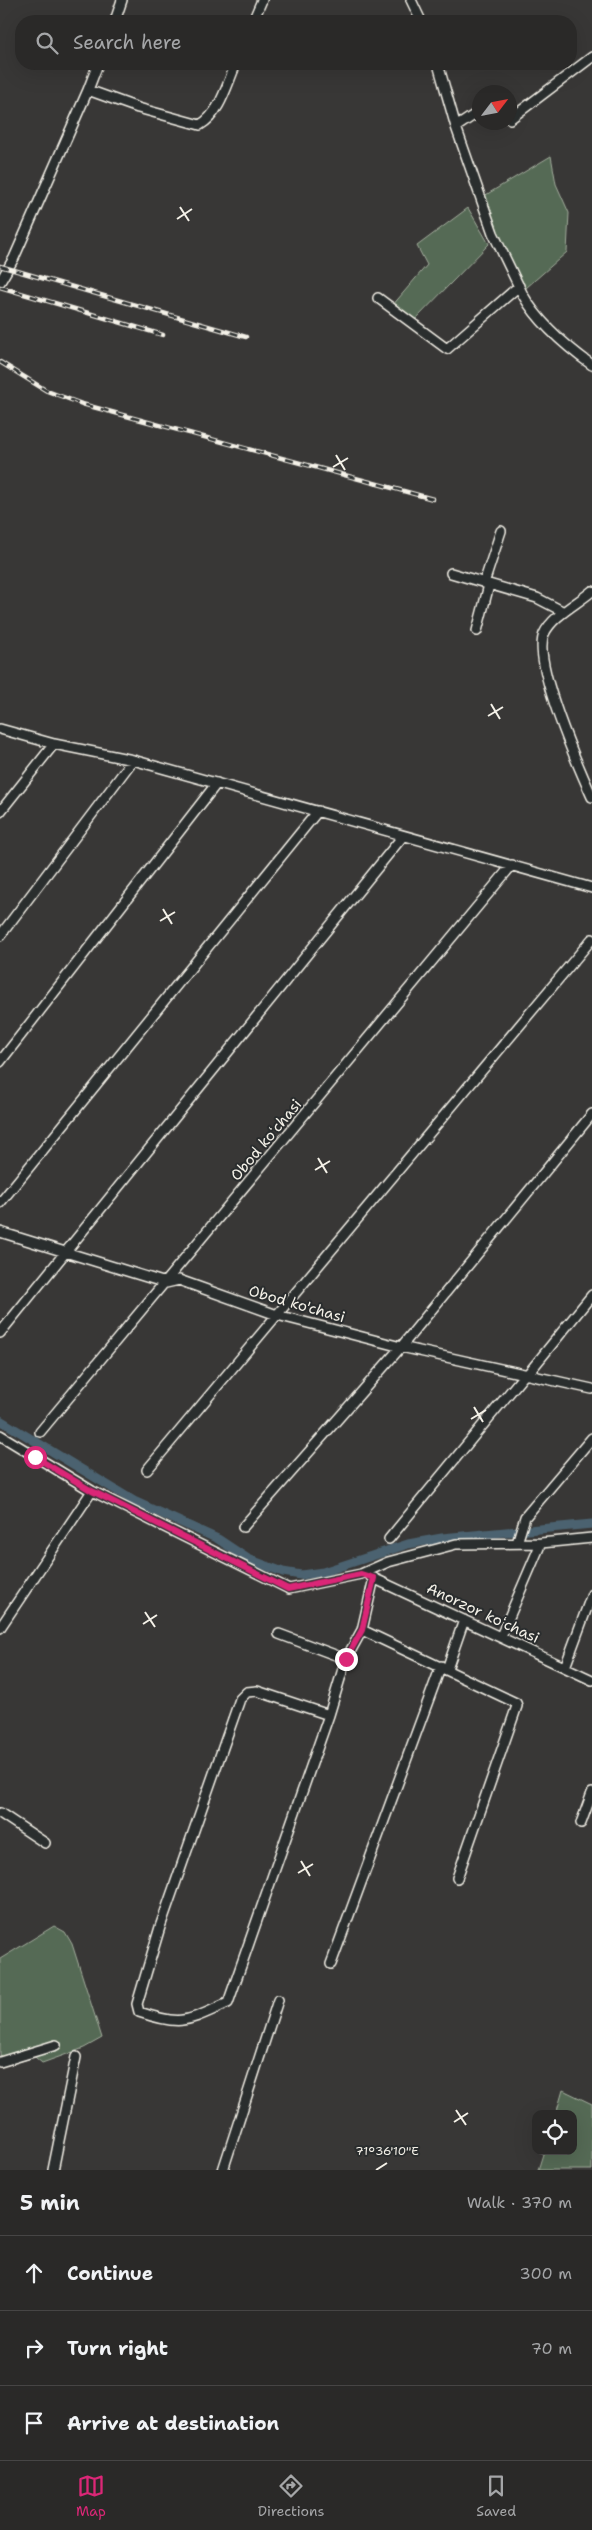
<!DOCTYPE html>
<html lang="en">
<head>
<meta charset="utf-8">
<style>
	:root { --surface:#2a2928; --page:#323130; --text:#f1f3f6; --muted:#a5a6a8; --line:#464545; --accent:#db2777 }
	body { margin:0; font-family:"Shantell Sans",sans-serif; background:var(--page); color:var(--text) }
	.controls { position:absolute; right:15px; bottom:15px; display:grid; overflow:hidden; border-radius:10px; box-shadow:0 5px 20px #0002 }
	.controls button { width:45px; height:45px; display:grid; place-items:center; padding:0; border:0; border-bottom:1px solid var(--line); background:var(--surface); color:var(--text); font:25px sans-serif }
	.compass { position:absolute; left:472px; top:85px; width:45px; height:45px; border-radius:50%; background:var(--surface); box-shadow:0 5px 20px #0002; rotate:58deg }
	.stop { position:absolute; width:15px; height:15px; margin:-11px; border:4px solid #db2777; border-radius:50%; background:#fff }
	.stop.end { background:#db2777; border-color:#fff; box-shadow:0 1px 5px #0008 }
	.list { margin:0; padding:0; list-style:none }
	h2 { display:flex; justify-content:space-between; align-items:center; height:65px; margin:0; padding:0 20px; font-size:21px }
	h2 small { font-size:16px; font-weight:400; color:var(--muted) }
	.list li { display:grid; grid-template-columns:32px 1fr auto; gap:15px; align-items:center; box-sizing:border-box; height:75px; padding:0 20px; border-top:1px solid var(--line) }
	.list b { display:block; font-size:19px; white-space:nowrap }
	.list em { font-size:16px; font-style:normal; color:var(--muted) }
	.icon { flex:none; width:28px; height:28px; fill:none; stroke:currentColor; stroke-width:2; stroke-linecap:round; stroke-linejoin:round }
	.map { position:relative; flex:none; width:592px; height:2170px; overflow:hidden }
	.search { position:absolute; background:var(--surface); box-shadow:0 5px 20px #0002; left:15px; right:15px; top:15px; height:55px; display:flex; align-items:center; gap:12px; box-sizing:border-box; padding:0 18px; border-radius:20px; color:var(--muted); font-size:19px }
	.sheet { height:290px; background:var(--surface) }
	nav { display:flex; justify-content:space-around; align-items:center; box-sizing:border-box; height:70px; border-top:1px solid var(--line); background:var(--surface); font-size:14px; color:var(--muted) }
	nav a { display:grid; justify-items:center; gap:2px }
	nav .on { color:var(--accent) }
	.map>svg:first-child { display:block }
</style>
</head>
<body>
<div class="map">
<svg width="592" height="2170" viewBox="0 0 592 2170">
	<rect width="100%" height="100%" fill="#383736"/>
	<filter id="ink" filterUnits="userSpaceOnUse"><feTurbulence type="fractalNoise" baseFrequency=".02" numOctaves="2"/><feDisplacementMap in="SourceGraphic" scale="10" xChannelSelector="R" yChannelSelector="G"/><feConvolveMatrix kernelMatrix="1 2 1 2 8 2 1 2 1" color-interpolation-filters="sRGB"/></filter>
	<g filter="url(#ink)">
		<path fill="#556a55" stroke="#a4ae9e" d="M551 156 556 184 569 213 567 252 526 288 494 228 484 196Z
			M468 208 489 244 414 321 392 306 427 265 417 246Z
			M54 1926 65 1932 72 1944 102 2038 84 2048 42 2063 35 2057 0 2067V1959Z
			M563 2090 592 2104V2170H538L544 2151H573V2114H556Z"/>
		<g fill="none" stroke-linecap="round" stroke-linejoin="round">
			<path stroke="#4b626f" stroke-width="9" d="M0 1420 134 1501 218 1539 248 1559 283 1572 301 1575 323 1572 408 1544 442 1538 592 1524"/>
			<defs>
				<path id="minor" d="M411 0 421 21
					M115 21 122 0
					M253 21 262 0
					M98 64 88 90 138 108 200 125C220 114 227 84 236 64
					M438 64 456 127 493 233 523 295C538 322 567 347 592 365
					M510 119 592 57
					M456 127 480 111
					M0 282 14 258 88 90
					M378 298 447 349 519 286
					M451 573 537 598 564 612
					M484 583 501 531
					M592 591C577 604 552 616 544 634 532 662 579 768 592 797
					M477 631 489 585
					M0 729 54 744 133 760 592 888
					M0 812 54 744
					M0 936 133 760
					M0 1062 217 783
					M0 1203 318 811
					M0 1232 166 1283 179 1280 277 1315 401 1347 592 1389
					M0 1333 403 836
					M527 1375 592 1295
					M40 1432 512 865
					M0 1435 92 1491 289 1589 361 1574 388 1562 456 1544 541 1543 592 1538
					M147 1470 592 939
					M243 1527 401 1347 592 1114
					M389 1539 525 1374
					M517 1543 525 1517 592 1438
					M371 1577 592 1680
					M0 1628 92 1491
					M362 1630 516 1703 517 1706 457 1878
					M279 1634 346 1659
					M501 1636 541 1543
					M565 1667 592 1594
					M447 1669 464 1620
					M329 1715 257 1691 247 1692 240 1699 160 1927 137 2004 139 2012C183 2027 187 2021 228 2003L329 1715 346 1659 362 1630 374 1578
					M0 1813 45 1843
					M581 1823 592 1793
					M331 1964 441 1666
					M0 2062 56 2045
					M53 2170 76 2057
					M223 2170 278 2000"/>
			</defs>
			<use href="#minor" stroke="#f4f1e8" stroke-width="12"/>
			<use href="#minor" stroke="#2a2d2e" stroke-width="9"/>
			<defs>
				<path id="rail" d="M0 266 246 337
					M0 287 163 335
					M0 362 47 391 82 404 433 499"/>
			</defs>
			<use href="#rail" stroke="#f4f1e8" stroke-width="4.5"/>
			<use href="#rail" stroke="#2a2d2e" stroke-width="2.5" stroke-dasharray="8" stroke-linecap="butt"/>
		</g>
	</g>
	<g fill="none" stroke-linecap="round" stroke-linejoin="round" filter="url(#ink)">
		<path stroke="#db2777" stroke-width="6" d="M35 1457 92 1491 288 1589 361 1574 374 1578 362 1630 346 1659"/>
	</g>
	<path fill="none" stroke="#f4f1e8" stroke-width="2" d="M180 207 189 221M177 219 192 209M336 455 345 470M333 467 348 458M491 704 500 719M488 716 503 707M163 909 172 924M160 921 175 912M318 1158 327 1173M315 1170 330 1161M474 1407 483 1422M471 1419 486 1410M145 1612 155 1627M143 1624 157 1615M301 1861 310 1876M298 1873 313 1864M456 2110 466 2125M454 2122 468 2113M376 2170 387 2163"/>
	<g text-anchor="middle" stroke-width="4" stroke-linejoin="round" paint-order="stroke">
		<g font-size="15" fill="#f4f1e8" stroke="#2a2d2e">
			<text transform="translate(266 1140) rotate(-50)" y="5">Obod koʻchasi</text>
			<text transform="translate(297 1304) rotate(16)" y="5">Obod ko'chasi</text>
			<text transform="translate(483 1613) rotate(25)" y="5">Anorzor koʻchasi</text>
		</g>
	</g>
	<g font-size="12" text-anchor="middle" fill="#f4f1e8" stroke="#2a2d2e" stroke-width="4" stroke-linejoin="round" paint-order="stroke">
		<text x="387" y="2155">71°36'10"E</text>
	</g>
</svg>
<div class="controls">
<button><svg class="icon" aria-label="locate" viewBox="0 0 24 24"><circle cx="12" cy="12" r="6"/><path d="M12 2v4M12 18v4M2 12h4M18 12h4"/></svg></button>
</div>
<svg class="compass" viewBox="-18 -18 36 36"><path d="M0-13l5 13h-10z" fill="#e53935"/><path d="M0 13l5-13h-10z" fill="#a5a6a8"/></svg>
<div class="stop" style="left:35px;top:1457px"></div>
<div class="stop end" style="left:346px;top:1659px"></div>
<div class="search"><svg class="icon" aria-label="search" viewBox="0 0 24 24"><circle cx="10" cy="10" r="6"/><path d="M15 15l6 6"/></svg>Search here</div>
</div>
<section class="sheet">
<h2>5 min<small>Walk · 370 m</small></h2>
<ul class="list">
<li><svg class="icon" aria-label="ahead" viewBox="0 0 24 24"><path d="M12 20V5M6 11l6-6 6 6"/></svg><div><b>Continue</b></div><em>300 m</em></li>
<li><svg class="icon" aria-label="right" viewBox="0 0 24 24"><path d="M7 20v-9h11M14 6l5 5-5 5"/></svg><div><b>Turn right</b></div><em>70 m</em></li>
<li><svg class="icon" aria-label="arrive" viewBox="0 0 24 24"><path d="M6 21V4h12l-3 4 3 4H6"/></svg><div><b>Arrive at destination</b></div></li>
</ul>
</section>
<nav>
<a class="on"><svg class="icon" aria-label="map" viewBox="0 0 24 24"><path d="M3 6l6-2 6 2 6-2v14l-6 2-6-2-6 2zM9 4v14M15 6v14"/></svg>Map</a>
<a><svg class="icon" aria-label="directions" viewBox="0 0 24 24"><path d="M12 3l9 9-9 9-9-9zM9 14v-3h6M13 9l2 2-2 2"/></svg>Directions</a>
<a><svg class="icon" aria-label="saved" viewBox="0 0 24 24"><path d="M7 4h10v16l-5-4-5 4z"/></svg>Saved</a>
</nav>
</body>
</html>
